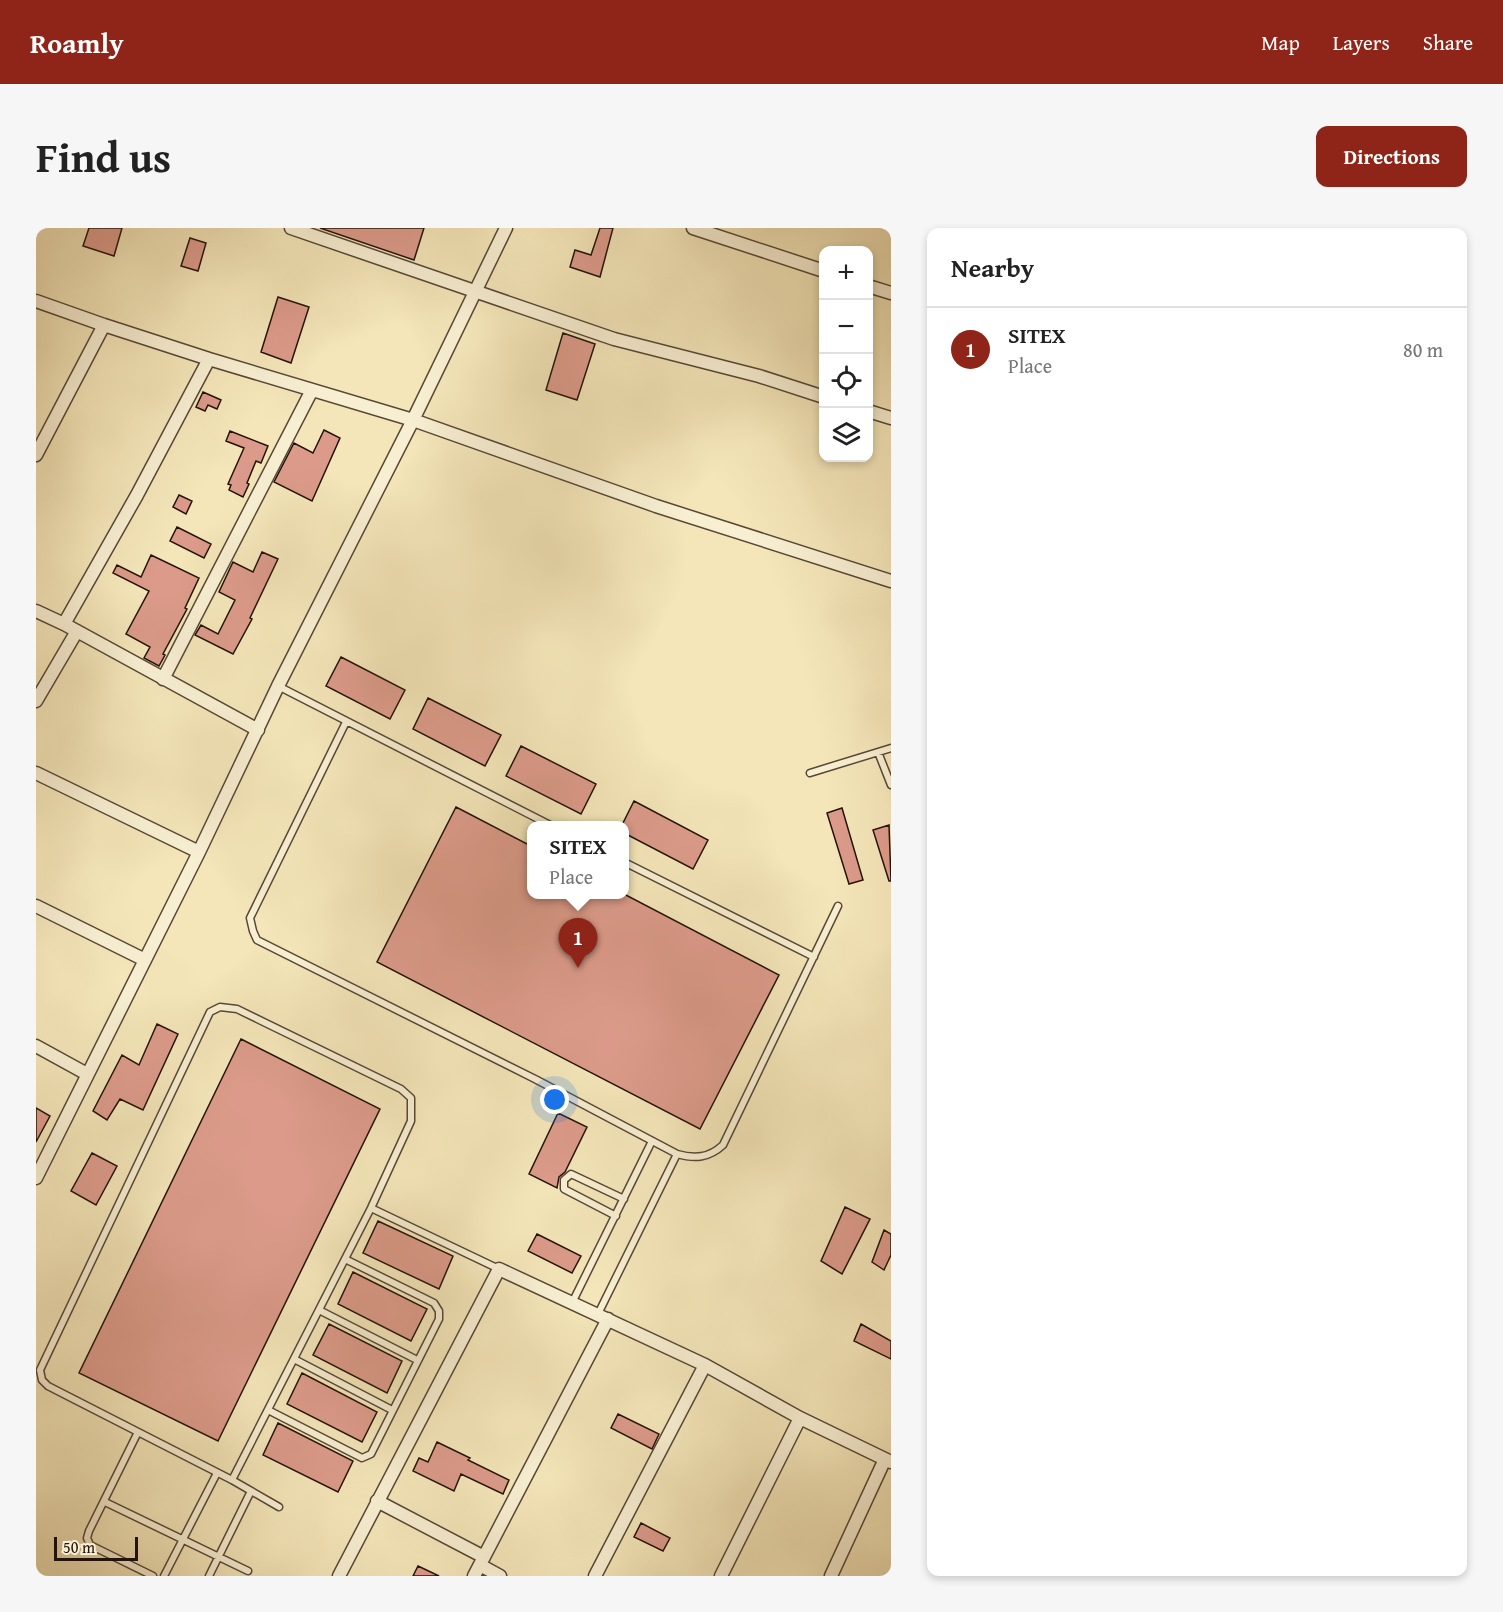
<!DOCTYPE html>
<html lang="en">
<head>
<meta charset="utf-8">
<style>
	:root { --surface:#fff; --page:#f6f6f6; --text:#222; --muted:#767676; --line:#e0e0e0; --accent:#8f2418 }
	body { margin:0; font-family:"Gentium Book Plus",serif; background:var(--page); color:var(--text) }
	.controls { position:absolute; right:18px; top:18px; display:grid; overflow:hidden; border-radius:12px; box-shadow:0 3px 9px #0003 }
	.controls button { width:54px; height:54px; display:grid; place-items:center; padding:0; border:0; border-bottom:2px solid var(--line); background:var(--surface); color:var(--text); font:30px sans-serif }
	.scale { position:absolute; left:18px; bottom:15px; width:84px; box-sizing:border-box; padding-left:6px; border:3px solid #23130a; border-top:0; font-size:16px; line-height:21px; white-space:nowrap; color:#23130a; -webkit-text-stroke:4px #f8efd2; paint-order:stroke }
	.you { position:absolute; left:519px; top:872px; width:21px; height:21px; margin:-15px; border:4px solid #fff; border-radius:50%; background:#1a73e8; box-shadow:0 0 0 9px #1a73e833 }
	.badge { display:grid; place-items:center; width:39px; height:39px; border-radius:50%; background:var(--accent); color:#fff; font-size:20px; font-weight:700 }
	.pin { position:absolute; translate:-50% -50px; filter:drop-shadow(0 2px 3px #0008) }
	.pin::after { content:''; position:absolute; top:32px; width:21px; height:18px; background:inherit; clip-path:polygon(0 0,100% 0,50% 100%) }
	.popup { position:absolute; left:491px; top:593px; width:102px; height:78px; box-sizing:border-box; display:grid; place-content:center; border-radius:12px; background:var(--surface); filter:drop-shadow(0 2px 4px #0005); font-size:20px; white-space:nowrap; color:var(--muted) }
	.popup b { font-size:22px; color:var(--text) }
	.popup::after { content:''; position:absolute; left:50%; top:100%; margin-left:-12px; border:12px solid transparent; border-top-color:var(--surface) }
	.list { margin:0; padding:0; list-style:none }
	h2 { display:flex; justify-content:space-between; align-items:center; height:78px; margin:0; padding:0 24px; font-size:26px }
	h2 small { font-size:20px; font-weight:400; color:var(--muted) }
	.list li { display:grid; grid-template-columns:39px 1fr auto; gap:18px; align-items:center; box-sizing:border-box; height:84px; padding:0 24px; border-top:2px solid var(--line) }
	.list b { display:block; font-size:22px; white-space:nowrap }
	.list p { margin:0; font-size:20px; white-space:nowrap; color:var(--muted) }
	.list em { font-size:20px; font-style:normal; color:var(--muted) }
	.icon { flex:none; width:33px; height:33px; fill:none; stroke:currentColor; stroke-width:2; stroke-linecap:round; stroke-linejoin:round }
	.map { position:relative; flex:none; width:855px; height:1348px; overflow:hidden; border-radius:12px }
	header { display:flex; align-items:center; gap:36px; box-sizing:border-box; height:84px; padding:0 30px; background:var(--accent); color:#fff }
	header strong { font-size:28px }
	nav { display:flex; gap:33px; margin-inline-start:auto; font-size:21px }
	.intro { display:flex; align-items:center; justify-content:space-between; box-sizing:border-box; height:144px; padding:0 36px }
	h1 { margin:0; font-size:42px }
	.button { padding:15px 27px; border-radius:12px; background:var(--accent); color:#fff; font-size:21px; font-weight:700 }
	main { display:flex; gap:36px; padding:0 36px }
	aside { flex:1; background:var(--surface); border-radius:12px; box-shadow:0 3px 9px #0003 }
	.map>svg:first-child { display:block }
</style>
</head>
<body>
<header>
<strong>Roamly</strong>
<nav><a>Map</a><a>Layers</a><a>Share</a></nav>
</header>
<div class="intro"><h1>Find us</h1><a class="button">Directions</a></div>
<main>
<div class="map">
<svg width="855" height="1348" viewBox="0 0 855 1348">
	<rect width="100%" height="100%" fill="#f4e6b9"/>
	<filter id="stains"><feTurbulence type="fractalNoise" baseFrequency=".00333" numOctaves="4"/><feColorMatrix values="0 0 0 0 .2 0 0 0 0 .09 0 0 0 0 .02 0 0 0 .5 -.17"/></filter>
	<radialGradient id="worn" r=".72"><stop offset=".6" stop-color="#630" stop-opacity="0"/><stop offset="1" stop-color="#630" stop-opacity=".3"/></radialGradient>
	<path fill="#dc9b8a" stroke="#23130a" stroke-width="1.5" d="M53 0H86L78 28 47 18Z
		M284 0H388L378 32Z
		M564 0H577L564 49 534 39 539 22 555 27Z
		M154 10 170 15 162 43 145 38Z
		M242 69 273 79 255 135 225 124Z
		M527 105 559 116 541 172 510 162Z
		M167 164 185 172 181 181 172 177 169 183 160 179Z
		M288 202 304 210 276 273 238 254 258 215 277 225Z
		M194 203 232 218 225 235 220 233 211 255 213 256 207 269 193 262 195 257 192 256 208 220 190 213Z
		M143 267 156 273 150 286 137 279Z
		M141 299 175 316 168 330 134 313Z
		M226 324 242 331 214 390 216 391 197 426 159 407 165 397 182 406 199 372 183 364 197 334 217 344Z
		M115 327 163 350 149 380 151 381 127 426 129 427 123 438 108 430 114 419 90 406 113 363 77 345 81 337 105 349Z
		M305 429 369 462 354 491 290 458Z
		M392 470 465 507 449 538 377 501Z
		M485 518 560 556 545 586 470 548Z
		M598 573 672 612 657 641 588 605V597H586Z
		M420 579 495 618V666H588L743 747 664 901 341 734Z
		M806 580 827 652 813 656 791 585Z
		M853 597 855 653H853L837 602Z
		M121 796 142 806 107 882 84 871 71 892 57 883 86 827 103 837Z
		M205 811 344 881 182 1213 43 1145Z
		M0 880 14 888 0 914Z
		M522 885 551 899 529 944 523 949 521 960 493 946Z
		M56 925 81 938 60 977 35 963Z
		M809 979 834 991 806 1046 785 1033Z
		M342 993 417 1028 403 1061 327 1025Z
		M848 1002 855 1006V1027L848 1042 836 1034Z
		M501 1006 545 1028 536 1045 492 1023Z
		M317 1044 391 1081 375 1113 302 1076Z
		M293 1096 366 1133 351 1165 277 1127Z
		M825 1096 855 1113V1131L818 1113Z
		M266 1145 341 1184 326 1214 251 1176Z
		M582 1186 623 1206 616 1221 575 1200Z
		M242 1195 317 1233 302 1264 227 1227Z
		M401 1214 434 1230 432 1232 473 1252 467 1266 425 1246 418 1263 377 1243 383 1230 392 1234Z
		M605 1295 634 1310 627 1323 598 1309Z
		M382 1338 403 1348H377Z"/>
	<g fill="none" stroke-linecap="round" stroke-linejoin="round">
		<defs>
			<path id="lane" d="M242 458 516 598
				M310 494 214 690 217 703 221 712 499 851 641 926C659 931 673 930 687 917L802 678
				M842 524 855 557
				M774 545 855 520
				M588 634 778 729
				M335 980 463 1041
				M580 988 528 961V952L535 946 588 971
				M536 1075 616 913
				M283 1082 381 1132
				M562 1086 641 926
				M258 1131 356 1182
				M232 1182 326 1230 335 1226 403 1091V1083L398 1075 309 1031
				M102 1204 53 1303 51 1310 54 1317 117 1348
				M196 1252 335 980 375 893V870L365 861 201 781 184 779 174 784 4 1142 6 1152 12 1158 196 1252 243 1279
				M69 1274 212 1343
				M128 1348 181 1245
				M173 1348 215 1263"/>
			<path id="street" d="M255 0 578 111 723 148 788 169
				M657 0 788 43
				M832 58 855 65
				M0 73 68 97 173 131 377 192 620 278 855 353
				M832 183 855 190
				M0 227 68 97
				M0 383 28 396 222 502
				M28 396 101 267 173 131
				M127 451 276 162
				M0 473 41 403
				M0 545 163 624
				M0 678 109 732
				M0 818 51 846
				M0 950 163 624 242 458 377 192 470 0
				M341 1273 448 1329
				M444 1337 464 1348
				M303 1348 463 1041 669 1137 764 1190 855 1234
				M438 1348 572 1091
				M559 1348 669 1137
				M685 1348 764 1190
				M795 1348 849 1231"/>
		</defs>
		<use href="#lane" stroke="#574836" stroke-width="9"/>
		<use href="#street" stroke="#574836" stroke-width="15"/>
		<use href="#lane" stroke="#f8efd2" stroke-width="6"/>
		<use href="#street" stroke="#f8efd2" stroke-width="12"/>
	</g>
	<rect width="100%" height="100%" filter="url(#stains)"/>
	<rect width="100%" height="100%" fill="url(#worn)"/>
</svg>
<div class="controls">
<button>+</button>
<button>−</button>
<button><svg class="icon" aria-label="locate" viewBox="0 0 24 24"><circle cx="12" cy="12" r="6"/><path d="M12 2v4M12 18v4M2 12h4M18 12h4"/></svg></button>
<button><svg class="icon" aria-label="layers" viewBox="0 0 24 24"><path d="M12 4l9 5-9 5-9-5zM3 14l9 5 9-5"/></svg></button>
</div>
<div class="scale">50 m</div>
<div class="you"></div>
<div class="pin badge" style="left:542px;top:740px">1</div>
<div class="popup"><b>SITEX</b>Place</div>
</div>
<aside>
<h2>Nearby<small></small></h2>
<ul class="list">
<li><span class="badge">1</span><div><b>SITEX</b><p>Place</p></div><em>80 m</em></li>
</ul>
</aside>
</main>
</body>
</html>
